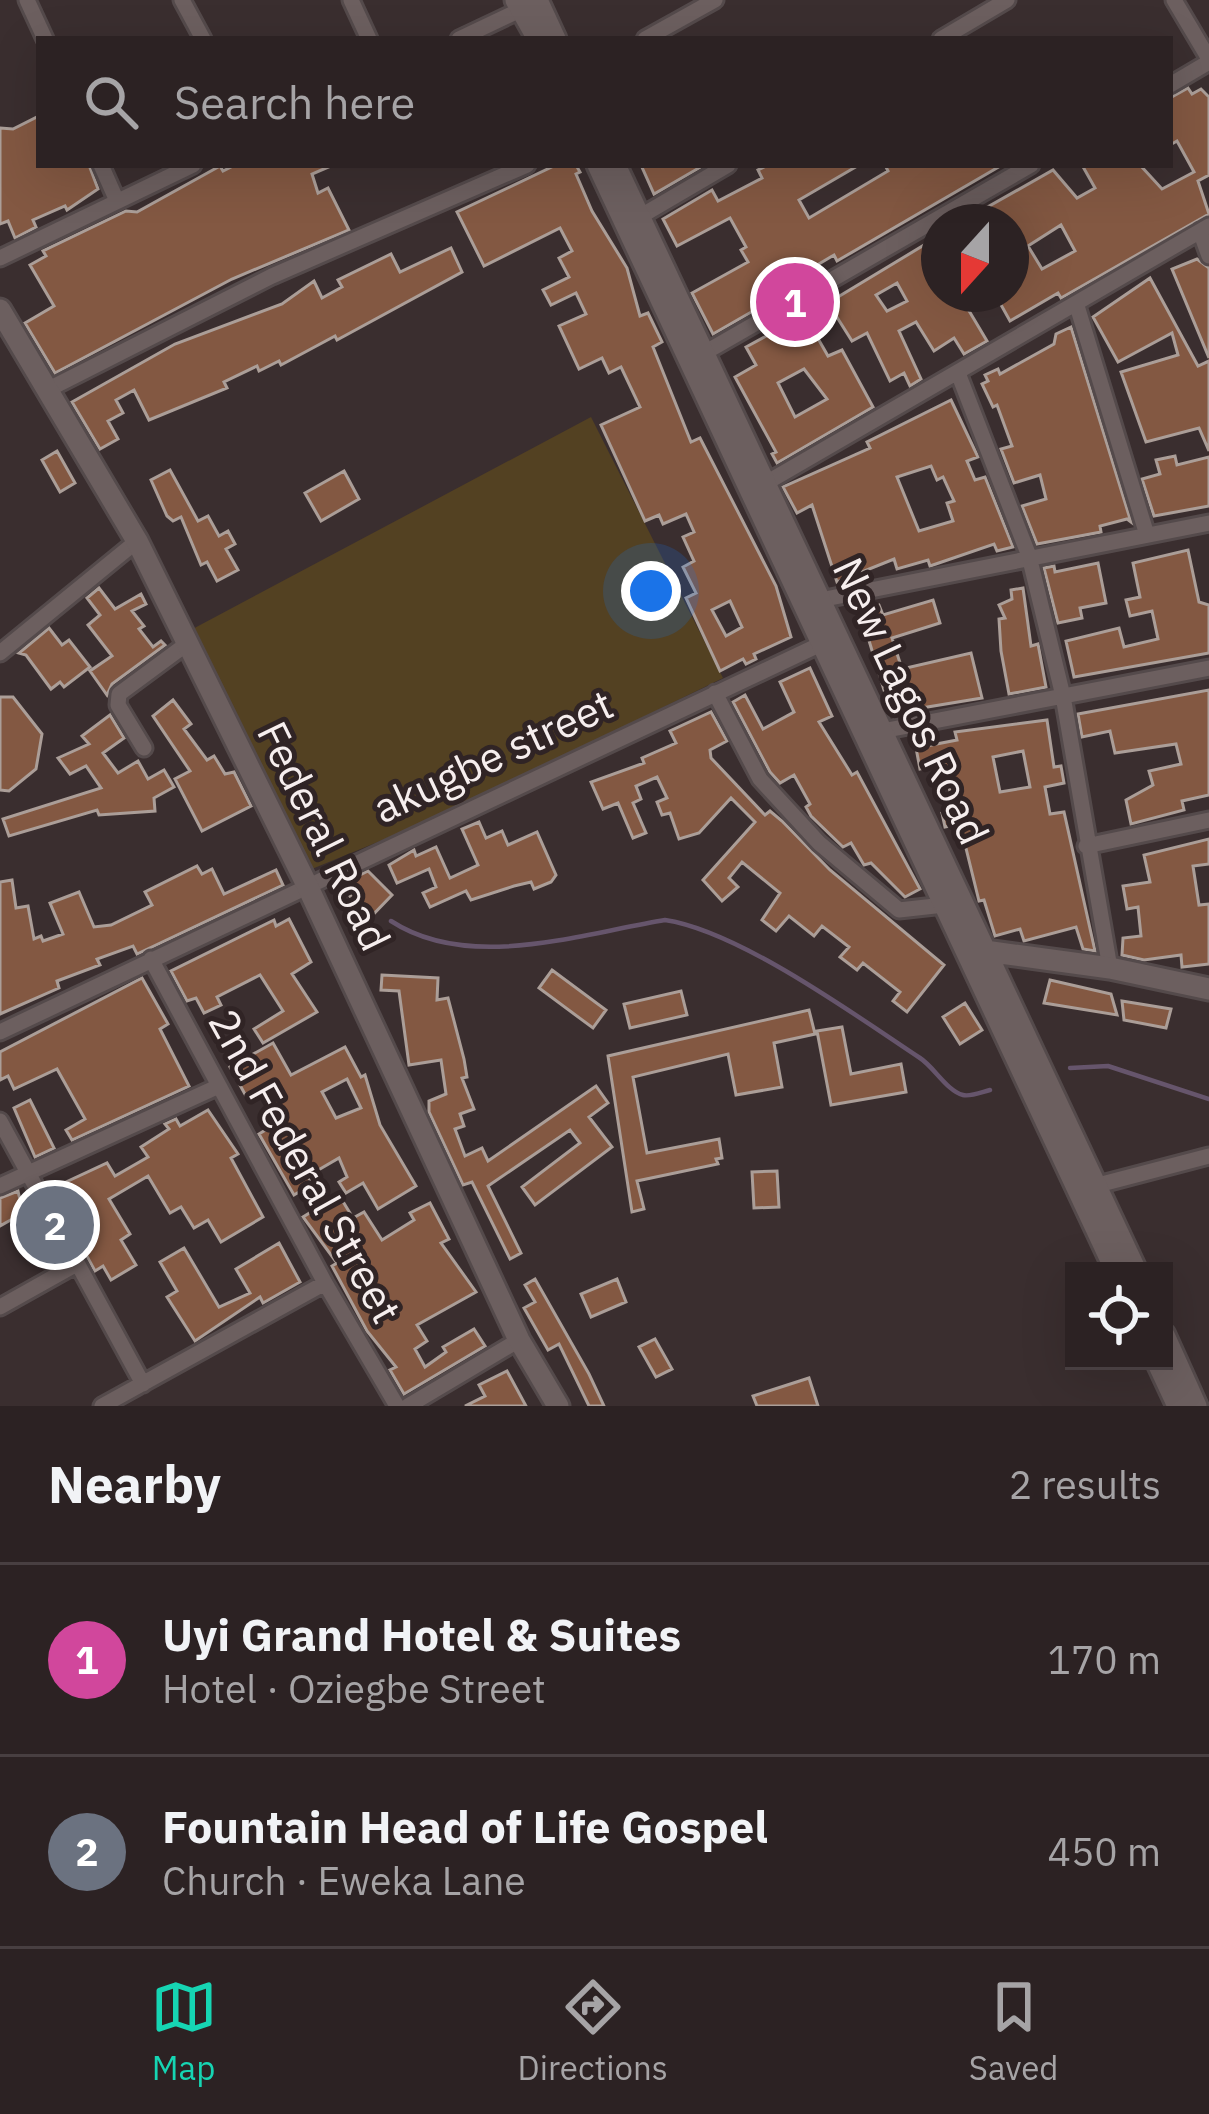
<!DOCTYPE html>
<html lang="en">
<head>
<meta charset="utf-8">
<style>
	:root { --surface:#2c2223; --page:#342a2b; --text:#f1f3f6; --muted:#a6a4a6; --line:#483f41; --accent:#16d5b3 }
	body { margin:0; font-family:"IBM Plex Sans",sans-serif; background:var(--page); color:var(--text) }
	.controls { position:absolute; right:36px; bottom:36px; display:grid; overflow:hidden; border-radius:0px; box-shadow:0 12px 48px #0002 }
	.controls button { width:108px; height:108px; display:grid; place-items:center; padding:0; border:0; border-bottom:3px solid var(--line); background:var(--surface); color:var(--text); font:60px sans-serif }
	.compass { position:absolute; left:921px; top:204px; width:108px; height:108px; border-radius:50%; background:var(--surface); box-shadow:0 12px 48px #0002; rotate:201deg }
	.you { position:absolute; left:651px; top:591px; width:42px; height:42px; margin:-30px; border:9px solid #fff; border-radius:50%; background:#1a73e8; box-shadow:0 0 0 18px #1a73e833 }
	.badge { display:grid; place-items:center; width:78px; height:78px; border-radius:50%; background:var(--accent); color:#fff; font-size:39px; font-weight:700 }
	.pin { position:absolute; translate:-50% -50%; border:6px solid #fff; box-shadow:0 3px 12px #0006 }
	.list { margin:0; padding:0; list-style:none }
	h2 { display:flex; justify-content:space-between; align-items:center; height:156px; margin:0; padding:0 48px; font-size:51px }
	h2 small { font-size:39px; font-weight:400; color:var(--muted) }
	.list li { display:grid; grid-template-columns:78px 1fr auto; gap:36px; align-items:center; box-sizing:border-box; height:192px; padding:0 48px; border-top:3px solid var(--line) }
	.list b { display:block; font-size:45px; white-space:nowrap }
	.list p { margin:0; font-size:39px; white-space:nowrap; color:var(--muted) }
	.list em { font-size:39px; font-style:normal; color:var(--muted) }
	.icon { flex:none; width:66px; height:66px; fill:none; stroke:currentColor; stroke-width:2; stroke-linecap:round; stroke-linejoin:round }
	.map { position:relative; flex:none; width:1209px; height:1406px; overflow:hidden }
	.search { position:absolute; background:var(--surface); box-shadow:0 12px 48px #0002; left:36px; right:36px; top:36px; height:132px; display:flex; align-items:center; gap:30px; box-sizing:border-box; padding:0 42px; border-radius:0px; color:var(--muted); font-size:45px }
	.sheet { height:540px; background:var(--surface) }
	nav { display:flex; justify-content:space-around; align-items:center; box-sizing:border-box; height:168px; border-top:3px solid var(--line); background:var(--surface); font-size:33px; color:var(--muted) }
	nav a { display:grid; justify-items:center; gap:6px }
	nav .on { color:var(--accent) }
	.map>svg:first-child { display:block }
</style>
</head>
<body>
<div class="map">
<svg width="1209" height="1406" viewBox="0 0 1209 1406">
	<rect width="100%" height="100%" fill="#3a2e2f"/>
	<path fill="#534122" d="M591 417 723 678 441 816 307 871 187 632Z"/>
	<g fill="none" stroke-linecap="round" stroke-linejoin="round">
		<path stroke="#66556c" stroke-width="4.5" d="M391 921C469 972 580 934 665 920 739 931 855 1015 920 1058 934 1067 947 1091 963 1095 970 1097 982 1092 990 1090
			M1070 1068 1108 1066 1209 1099"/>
	</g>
	<path fill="#835842" stroke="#ab9e98" stroke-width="3" fill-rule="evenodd" d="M1188 88 1192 94 1201 89 1209 97V175L1198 181 1209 214 1061 298 1058 293 1010 321 995 294H1011L1016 284 1011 222H961L1053 170 1077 198 1095 188 1082 165H1140L1162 189 1194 172 1177 141 1170 145V98ZM1061 225 1075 251 1042 269 1028 246Z
		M39 116V165H89L98 189 67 210 65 206 33 220 36 227 15 238 8 221 0 224V128L13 129Z
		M235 165H333L312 174 318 193 328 188 349 230 232 279 55 373 25 323 54 306 30 265 46 256 43 251 126 211 137 212 220 166 223 171Z
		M556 165H576L580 172 576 174 592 211 627 268 640 316 648 313 662 342 653 347 691 442 700 438 776 586 791 637 754 654 756 659 746 664 743 659 720 671 686 598 696 593 683 567 694 561 683 537 694 532 686 514 663 524 659 515 645 521 601 425 640 407 621 367 609 373 602 358 579 369 559 326 586 314 576 293 551 305 543 290 569 277 559 258 572 251 560 228 484 266 457 212ZM730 601 742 627 726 636 712 610Z
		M641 165H704L654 194Z
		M768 165H859L799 200 809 218 888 171 885 165H1002L837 261 834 255 807 271 804 267 764 298 767 303 713 334 692 293 748 262 741 250 746 247 730 218 677 246 663 219 712 190 718 201 762 178 758 170Z
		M939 236V294H959L987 341 964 354 954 338 934 351 916 322 899 331 921 379 910 386 904 373 890 381 867 333 852 341 828 303ZM897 283 907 301 887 311 876 295Z
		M451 248 462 272 337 340 335 336 281 365 279 361 259 371 257 366 224 382 227 388 149 420 134 390 116 400 123 413 108 421 118 439 100 449 72 402 175 344 282 304 314 281 322 298 342 287 338 280 391 254 400 272Z
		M1197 259 1209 268V358L1172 269Z
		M1150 278 1198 366 1209 361V451L1199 428 1146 442 1121 372 1178 355 1172 333 1118 362 1093 317Z
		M794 321 805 341 816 335 828 356 842 350 873 407 777 463 772 454 776 452 735 377 756 365 746 347ZM804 369 827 399 795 417 778 383Z
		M1071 327 1131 522 1127 519 1100 526 1101 532 1037 544 1022 506 1046 499 1040 475 1014 483 1001 449 1012 446 997 405 993 407 982 384 988 381 985 375 998 369 1000 374 1054 344 1056 334Z
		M951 400 978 457 967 461 975 480 985 477 1013 547 997 551 994 544 930 566 928 560 897 569 894 559 837 582 812 505 797 513 783 487 870 448 867 442ZM931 466 937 480 943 477 954 501 947 503 953 521 919 531 897 477Z
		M57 451 75 483 60 492 42 460Z
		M1175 456 1177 465 1209 457V506L1154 516 1142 479 1160 474 1156 460Z
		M170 470 198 521 208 516 219 536 228 531 235 544 226 549 238 570 217 581 207 562 201 565 181 517 173 521 167 516 151 480Z
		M344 471 359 499 321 521 305 493Z
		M1188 550 1199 602 1209 605V653L1074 677 1066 641 1119 628 1124 647 1158 639 1152 611 1130 616 1126 600 1140 597 1133 563Z
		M1098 563 1106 603 1080 608 1082 618 1058 623 1044 568 1054 566 1055 572Z
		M99 588 115 609 141 594 146 604 132 611 144 626 139 629 153 647 161 641 165 645 112 684 107 695 90 671 112 656 88 625 100 615 87 598Z
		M1023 588 1031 646 1038 644 1046 687 1009 694 1001 651 999 619 1005 618 999 605 1012 599 1011 590Z
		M933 600 940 623 892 638 902 669 971 653 982 698 891 713 860 611 879 605 883 615Z
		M49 628 62 645 69 640 90 667 64 687 60 682 51 689 26 655 19 653Z
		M810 668 832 716 819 722 852 775 857 772 920 889 905 897 871 863 864 865 851 843 843 847 811 816 806 807 810 804 794 775 780 783 770 772 733 702 745 695 763 729 794 712 780 682Z
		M1209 690V795L1182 801 1184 810 1131 824 1126 800 1153 785 1149 771 1181 764 1176 744 1115 753 1110 731 1082 737 1078 714Z
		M0 697H13L42 734 36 769 9 791 0 790Z
		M173 700 191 724 184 729 207 760 214 756 225 774 234 772 251 806 202 831 175 779 190 771 153 716Z
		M711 712 727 741 710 750 711 758 765 815 770 811 782 821 830 870 944 965 907 1012 893 1001 900 992 863 963 857 970 840 957 849 947 822 926 814 936 789 916 776 931 762 920 780 893 742 862 729 878 738 887 722 901 703 880 755 822 731 798 699 833 679 839 670 813 662 815 657 802 667 798 657 777 636 786 641 799 633 803 646 833 633 838 618 803 603 809 591 782 644 763 642 758 676 743 670 731Z
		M110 715 124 738 103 753 118 773 138 761 148 779 164 770 174 787 154 798 155 811 99 815 97 810 9 836 3 819 101 788 86 766 70 774 58 758 89 744 82 736Z
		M1047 720 1054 767 1061 766 1064 783 1045 787 1050 814 1064 812 1095 951 1083 949 1076 927 1024 941 1020 929 995 936 984 900 979 901 960 824 945 827 942 813 954 810 944 764 920 769 916 748 957 740 955 732ZM1023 751 1030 787 1000 792 993 757Z
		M479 822 486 838 502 831 508 845 537 832 556 875 551 882 534 889 531 882 514 886 471 900 466 891 430 907 423 893 436 887 429 869 397 883 389 865 414 850 416 856 436 847 450 878 478 865 462 829Z
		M1209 839V864L1193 866 1199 905 1209 904V964L1182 967 1181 955 1144 960 1122 955 1123 938 1141 936 1138 907 1127 909 1123 886 1150 882 1144 855Z
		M197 866 202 874 212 869 224 894 276 870 283 885 137 954 133 946 97 959 100 965 57 981 59 988 0 1014V882L12 880 16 908 28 906 34 939 41 936 43 941 63 934 50 903 79 892 94 927 111 925 152 905 145 892Z
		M368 871 392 895 365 923 350 896 359 891 348 881Z
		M289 919 311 962 292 974 317 1012 263 1043 254 1029 283 1011 260 975 217 997 221 1005 204 1013 196 998 187 1001 171 971 274 920 276 926Z
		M552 970 606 1010 593 1028 539 988Z
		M382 975 438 978 437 1000 448 998 464 1059 467 1077 462 1078 474 1109 460 1114 464 1126 455 1129 465 1156 482 1148 488 1161 596 1086 608 1103 589 1117 612 1147 535 1205 522 1187 580 1143 570 1130 488 1186 521 1253 510 1259 472 1182 463 1185 429 1112V1101L446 1094 441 1060 409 1065 399 991 381 990Z
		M142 978 168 1024 160 1029 189 1086 72 1140 66 1130 85 1119 57 1069 14 1089 8 1076 0 1080V1052Z
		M1050 980 1111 994 1117 1015 1044 1003Z
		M681 991 687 1015 630 1028 624 1004Z
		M1122 1001 1171 1009 1166 1028 1124 1020Z
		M965 1003 982 1030 960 1044 943 1017Z
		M809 1010 815 1034 774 1043 782 1087 736 1095 728 1054 633 1077 647 1153 719 1139 722 1158 716 1159 718 1164 637 1181 644 1209 632 1212 608 1056Z
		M842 1027 851 1074 901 1064 906 1092 831 1105 817 1031Z
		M273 1043 291 1075 345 1047 361 1077 365 1075 380 1125 416 1186 378 1209 363 1183 346 1193 339 1182 347 1177 339 1158 308 1176 312 1184 294 1195 259 1134 280 1121 261 1088 246 1096 230 1067ZM347 1079 361 1108 336 1118 322 1092Z
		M30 1100 54 1148 35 1157 14 1108Z
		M208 1110 238 1154 231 1158 263 1217 221 1242 208 1220 194 1228 181 1207 170 1213 148 1176 109 1199 130 1234 121 1240 136 1265 111 1280 103 1266 95 1271 70 1225 77 1221 51 1189 107 1163 115 1176 148 1157 141 1147 169 1129 165 1124 176 1119 180 1126Z
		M777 1171 779 1207 754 1208 752 1172Z
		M18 1191 23 1213 0 1226V1198Z
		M339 1195 353 1218 364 1212 382 1240 414 1220 410 1213 430 1203 449 1239 441 1243 476 1292 417 1325 427 1341 415 1349 425 1367 446 1352 443 1347 474 1329 485 1346 404 1394 390 1370 396 1367 367 1331 332 1266 337 1263 303 1217Z
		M279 1243 300 1282 263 1303 260 1297 195 1341 167 1297 177 1291 160 1262 184 1248 219 1307 250 1293 236 1269Z
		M535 1279 589 1374 604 1406H589L559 1344 548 1350 524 1308 535 1302 525 1285Z
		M617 1279 626 1302 591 1317 581 1294Z
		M655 1339 672 1369 656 1377 639 1347Z
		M507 1371 526 1406H465L485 1396 479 1385Z
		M809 1378 818 1406H757L753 1396Z"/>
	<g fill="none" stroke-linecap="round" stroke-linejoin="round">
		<defs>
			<path id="street" d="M27 0 45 39
				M182 0 203 39
				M351 0 369 39
				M1174 0 1209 59
				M459 39 520 10
				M645 39 715 0
				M941 39 1007 0
				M1170 85 1209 62
				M101 165 117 201
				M641 216 728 165
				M1200 231 1209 256
				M0 258 193 165
				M1077 306 1147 535
				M706 352 1031 165
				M958 373 1029 556 1063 696 1110 968
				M49 389 272 276 527 165
				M766 483 1209 226
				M820 600 1209 523
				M0 653 137 541
				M715 693 760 779 819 843 899 910 944 905
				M882 731 1209 668
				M144 748 118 705 119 694 188 643
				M1086 846 1209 820
				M151 959 325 1283 397 1406
				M0 1032 823 643
				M0 1121 143 1384
				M1098 1185 1209 1156
				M0 1186 219 1086
				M0 1307 75 1265
				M102 1406 325 1283
				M408 1406 519 1340"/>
			<path id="secondary" d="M516 0 538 39
				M537 0 555 39
				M598 165 1116 1271
				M615 165 1136 1271
				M0 310 137 541 306 883 519 1340 558 1406
				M985 951 1110 968 1209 989
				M1164 1335 1196 1406
				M1157 1361 1178 1406"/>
		</defs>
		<use href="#street" stroke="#544a4b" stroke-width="21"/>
		<use href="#secondary" stroke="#544a4b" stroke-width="27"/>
		<use href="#street" stroke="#6c5f5f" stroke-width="15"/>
		<use href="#secondary" stroke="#6c5f5f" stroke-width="21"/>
	</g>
	<g text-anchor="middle" stroke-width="10" stroke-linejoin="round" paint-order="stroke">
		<g font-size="42" fill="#f6eeee" stroke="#302425">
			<text transform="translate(911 701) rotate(65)" y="15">New Lagos Road</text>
			<text transform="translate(493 756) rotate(-25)" y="15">akugbe street</text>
			<text transform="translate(324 836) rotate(64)" y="15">Federal Road</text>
			<text transform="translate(305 1166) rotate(61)" y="15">2nd Federal Street</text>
		</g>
	</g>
</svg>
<div class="controls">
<button><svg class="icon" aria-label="locate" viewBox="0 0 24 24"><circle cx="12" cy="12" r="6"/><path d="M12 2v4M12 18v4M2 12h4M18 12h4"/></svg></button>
</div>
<svg class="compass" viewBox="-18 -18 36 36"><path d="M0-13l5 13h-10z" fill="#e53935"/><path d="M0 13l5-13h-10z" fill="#a6a4a6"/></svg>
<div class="you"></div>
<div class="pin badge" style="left:795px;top:302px;background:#d1479c">1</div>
<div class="pin badge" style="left:55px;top:1225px;background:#6b7280">2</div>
<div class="search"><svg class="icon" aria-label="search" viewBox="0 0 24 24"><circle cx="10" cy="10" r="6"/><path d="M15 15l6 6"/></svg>Search here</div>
</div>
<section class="sheet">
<h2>Nearby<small>2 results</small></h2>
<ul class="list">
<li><span class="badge" style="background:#d1479c">1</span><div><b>Uyi Grand Hotel &amp; Suites</b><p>Hotel · Oziegbe Street</p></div><em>170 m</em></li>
<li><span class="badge" style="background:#6b7280">2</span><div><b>Fountain Head of Life Gospel</b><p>Church · Eweka Lane</p></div><em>450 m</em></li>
</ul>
</section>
<nav>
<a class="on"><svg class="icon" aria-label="map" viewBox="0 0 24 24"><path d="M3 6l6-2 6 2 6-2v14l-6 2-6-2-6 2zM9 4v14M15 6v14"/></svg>Map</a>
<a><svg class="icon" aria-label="directions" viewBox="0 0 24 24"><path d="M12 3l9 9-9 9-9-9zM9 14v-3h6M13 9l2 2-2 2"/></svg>Directions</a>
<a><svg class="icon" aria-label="saved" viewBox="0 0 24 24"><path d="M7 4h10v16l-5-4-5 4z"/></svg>Saved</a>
</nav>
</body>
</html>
